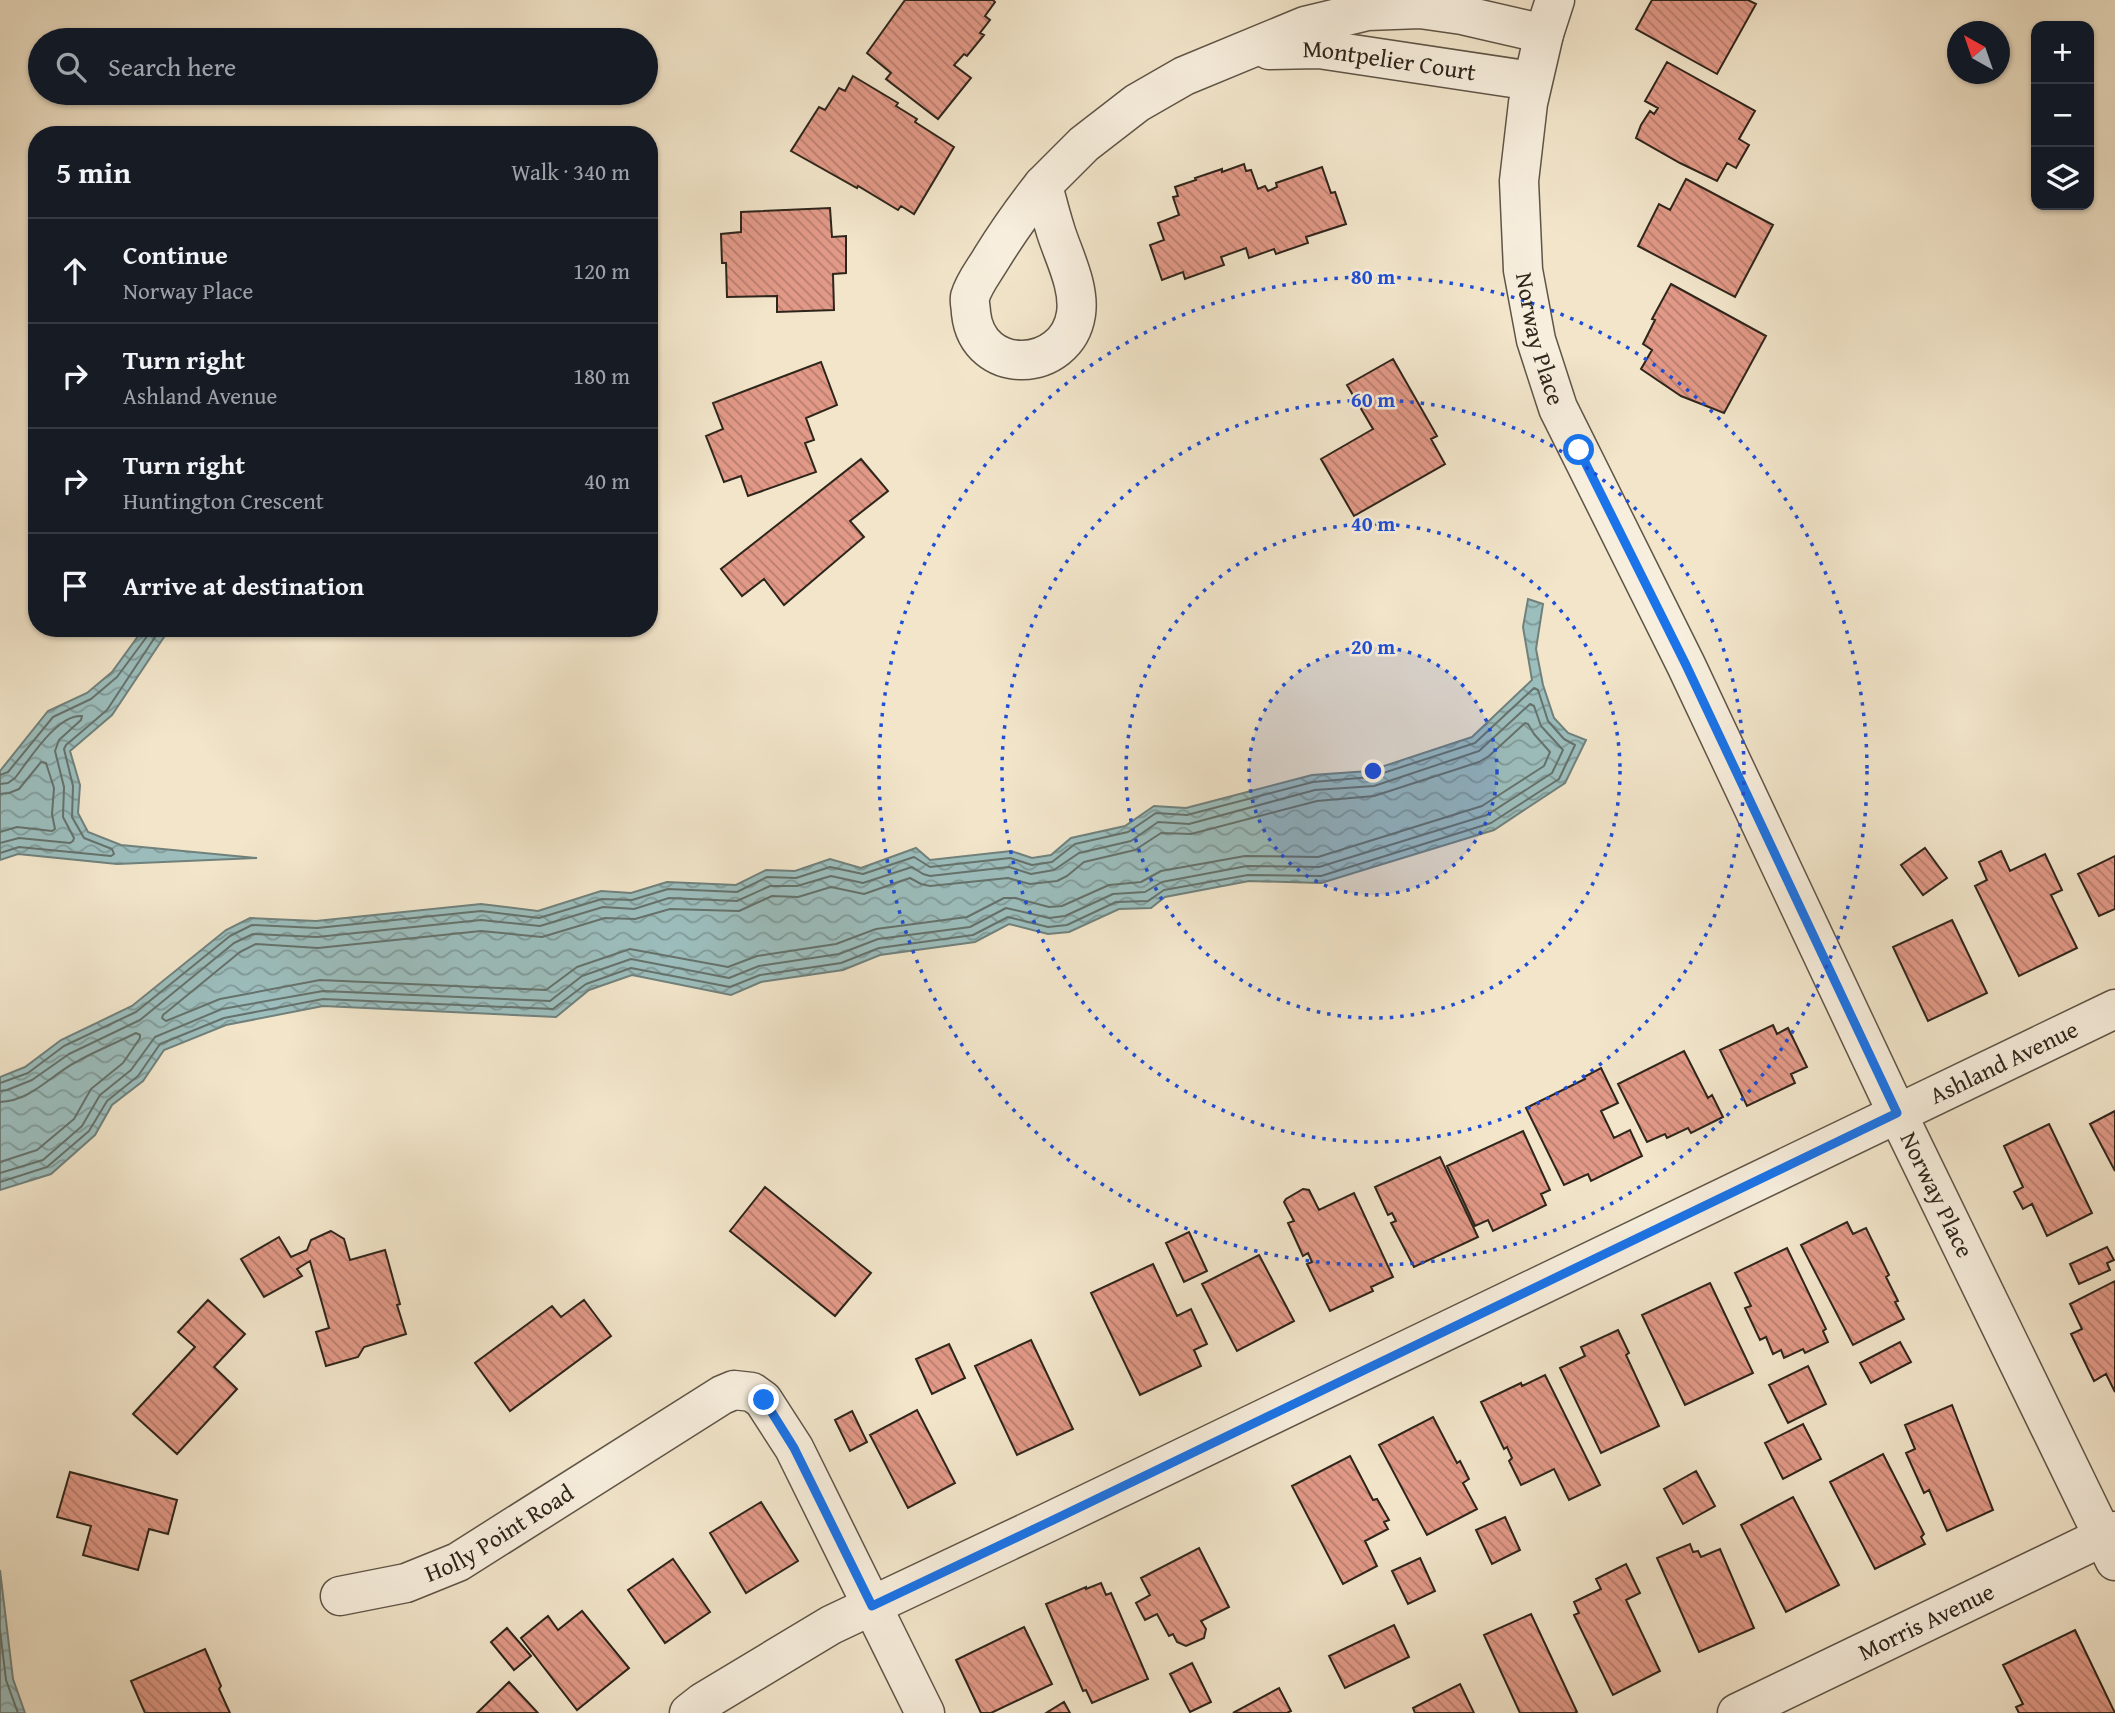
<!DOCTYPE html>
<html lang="en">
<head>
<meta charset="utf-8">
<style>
	:root { --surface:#171b24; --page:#242831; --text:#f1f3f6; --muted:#9ea1a6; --line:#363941 }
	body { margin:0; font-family:"Gentium Book Plus",serif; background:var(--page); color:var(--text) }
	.controls { position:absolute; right:21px; top:21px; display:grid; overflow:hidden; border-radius:14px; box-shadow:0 2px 5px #0004 }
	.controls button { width:63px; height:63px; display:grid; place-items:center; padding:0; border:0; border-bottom:2px solid var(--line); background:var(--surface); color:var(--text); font:35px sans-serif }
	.compass { position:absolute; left:1947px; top:21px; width:63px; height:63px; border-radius:50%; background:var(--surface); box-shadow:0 2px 5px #0004; rotate:320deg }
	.stop { position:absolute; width:21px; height:21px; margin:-16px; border:5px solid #1a73e8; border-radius:50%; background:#fff }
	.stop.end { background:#1a73e8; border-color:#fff; box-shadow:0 2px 7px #0008 }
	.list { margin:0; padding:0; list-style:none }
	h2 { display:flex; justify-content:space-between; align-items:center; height:91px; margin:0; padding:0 28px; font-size:30px }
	h2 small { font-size:23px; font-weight:400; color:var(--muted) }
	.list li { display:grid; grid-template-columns:46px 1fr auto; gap:21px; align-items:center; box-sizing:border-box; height:105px; padding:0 28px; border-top:2px solid var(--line) }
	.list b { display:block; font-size:26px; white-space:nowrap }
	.list p { margin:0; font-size:23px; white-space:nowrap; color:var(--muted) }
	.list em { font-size:23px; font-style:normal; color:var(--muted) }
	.icon { flex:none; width:38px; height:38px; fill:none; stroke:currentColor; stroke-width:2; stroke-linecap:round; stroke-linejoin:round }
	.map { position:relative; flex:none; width:2115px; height:1713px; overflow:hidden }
	.search { position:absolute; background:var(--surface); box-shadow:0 2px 5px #0004; left:28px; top:28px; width:630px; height:77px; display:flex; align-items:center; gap:18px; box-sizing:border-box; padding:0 24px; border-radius:38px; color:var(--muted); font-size:26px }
	.panel { position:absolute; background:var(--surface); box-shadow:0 2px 5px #0004; left:28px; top:126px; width:630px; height:511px; border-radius:28px }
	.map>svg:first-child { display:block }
</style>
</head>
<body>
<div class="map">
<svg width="2115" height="1713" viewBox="0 0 2115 1713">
	<defs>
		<pattern id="water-waves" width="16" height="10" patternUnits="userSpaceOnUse" patternTransform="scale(1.75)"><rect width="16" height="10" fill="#9cbebd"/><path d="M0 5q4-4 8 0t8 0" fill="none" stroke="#809a99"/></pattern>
		<pattern id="building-back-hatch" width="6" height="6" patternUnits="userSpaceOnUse" patternTransform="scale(1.75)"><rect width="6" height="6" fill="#e29987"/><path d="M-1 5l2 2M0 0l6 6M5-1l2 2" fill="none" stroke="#b87d6e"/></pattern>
	</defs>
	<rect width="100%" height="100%" fill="#f2e5ca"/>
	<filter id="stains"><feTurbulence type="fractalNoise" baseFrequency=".00286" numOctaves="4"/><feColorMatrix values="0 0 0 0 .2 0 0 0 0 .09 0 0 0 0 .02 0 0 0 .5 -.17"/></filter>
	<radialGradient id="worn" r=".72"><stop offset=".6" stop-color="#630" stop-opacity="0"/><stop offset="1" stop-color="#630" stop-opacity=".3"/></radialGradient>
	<path fill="url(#water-waves)" stroke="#70817c" stroke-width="2" d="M1528 599 1543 604 1536 649 1543 685 1554 718 1568 733 1586 740 1565 783 1494 830 1321 883 1249 881 1165 897 1151 908 1119 909 1069 932 1048 934 1009 924 975 942 880 955 843 970 761 982 731 995 632 975 589 990 556 1017 323 1006 226 1025 164 1050 143 1081 112 1105 95 1135 51 1174 0 1190V1077L25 1067 61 1040 132 1006 226 930 250 918 316 921 481 904 538 911 601 891 631 893 667 882 736 885 766 870 795 871 830 859 861 868 916 848 930 860 1011 851 1032 858 1051 855 1071 838 1125 826 1154 806 1186 808 1312 775 1369 771 1472 737 1532 680 1523 627Z
		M144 628H170L112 715 70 751 80 785 78 813 88 832 121 845 257 858 117 864 18 854 0 860V771L48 711 87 693 112 672Z
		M0 1570 13 1679 25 1713H0Z"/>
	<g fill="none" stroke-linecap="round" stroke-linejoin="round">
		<path stroke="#65726c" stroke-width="2" d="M1525 723 1528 724 1534 734 1550 752 1544 766 1482 806 1318 857 1245 856 1161 871 1141 882 1109 885 1062 906 1049 907 1015 898H1004L967 917 876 929 836 944 757 956 728 967 630 949 577 967 546 990 320 980 220 999 166 1021 162 1018 163 1015 240 952 256 944 318 948 481 931 542 937 605 918 635 919 670 909 739 911 772 896 798 897 831 887 864 894 910 878 921 884 930 886 1008 878 1030 884 1057 881 1067 876 1084 862 1135 850 1161 833 1191 834 1317 801 1374 796 1479 762 1489 756Z
			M0 775 8 772 53 717 91 699 117 677 148 635 149 628
			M0 784 8 783 15 778C29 760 57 714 82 716L81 720 59 740 55 751 64 787 63 817 74 838 73 841 70 843 19 838 0 843
			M0 794 9 793 19 789 41 762 46 763 54 788 52 814 55 829 52 831 17 827 0 832
			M0 853 19 847 111 856 114 854 112 849 84 838 72 817 73 786 64 749 66 745 107 710 161 628
			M0 1083 28 1073 64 1046 136 1012 230 936 252 925 317 928 481 911 539 918 602 899 632 900 668 889 737 892 767 877 796 878 830 867 863 874 914 857 930 867 1010 858 1032 865 1052 862 1075 844 1128 832 1156 813 1187 815 1313 782 1371 777 1475 743 1534 688 1538 690 1548 721 1564 739 1575 745 1559 779 1491 823 1321 876 1248 875 1164 890 1148 901 1116 902 1067 925 1048 927 1008 917 973 935 879 948 841 963 760 975 730 987 631 968 586 984 553 1009 323 999 224 1018 160 1044 138 1076 107 1101 89 1131 47 1167 0 1182
			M0 1091 7 1090 32 1080 69 1054 140 1020 234 943 253 934 317 937 481 920 540 926 603 907 634 909 669 898 737 901 770 886H797L831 876 863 883 912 867 923 874 930 876 1009 867 1031 874 1054 870 1079 853 1131 841 1158 822 1189 824 1315 790 1374 786 1479 751 1530 704 1534 706 1541 726 1563 750 1552 773 1487 815 1319 867 1247 866 1162 882 1145 892 1113 894 1065 916 1049 918 1006 908 970 927 878 939 839 954 759 966 729 978 631 959 582 976 550 1001 323 991 222 1009 155 1037 131 1070 100 1095 82 1126 43 1160 0 1173
			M0 1102C31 1101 51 1075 76 1062 95 1051 116 1043 136 1033L140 1035V1038L123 1063 91 1089 74 1119 37 1150 0 1162
			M0 1630 6 1680 18 1713"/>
	</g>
	<path fill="url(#building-back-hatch)" stroke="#2e251b" stroke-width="2" d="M905 0H993L995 2 985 16 990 20 980 33 984 35 967 56 964 54 954 65 971 78 938 119 886 79 891 73 867 53Z
		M1652 0H1748L1756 4 1717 74 1636 29Z
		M1667 62 1755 111 1739 139 1749 145 1736 168 1727 163 1717 181 1680 163 1636 138 1641 125 1650 111 1654 114 1658 108 1645 101Z
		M853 76 898 103 896 106 917 119 915 122 954 147 914 214 901 206 898 210 858 186 857 188 791 151 819 107 825 110 839 88 845 91Z
		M1244 164 1246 171 1251 170 1258 189 1265 186 1268 191 1277 187 1276 183 1322 167 1331 193 1335 192 1346 224 1306 237 1308 243 1276 254 1274 249 1249 258 1246 248 1221 257 1224 265 1185 279 1183 272 1162 280 1150 245 1164 240 1158 223 1179 215 1173 197 1178 196 1175 187 1196 180 1195 178 1222 169V172Z
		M1686 179 1773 225 1735 297 1638 246 1659 204 1670 210Z
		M830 208 832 237 846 236V273L833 274 834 310 777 312V296L727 297 726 263H722L721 234 741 232V212Z
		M1671 284 1766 336 1724 413 1681 396 1641 369 1652 350 1643 344 1655 320 1652 319Z
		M1393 359 1437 436 1431 439 1445 464 1354 516 1321 459 1373 429 1347 385Z
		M821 362 837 405 806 418 814 440 805 443 816 472 748 496 741 476 724 482 706 436 723 429 713 403Z
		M861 459 888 491 850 521 864 537 784 605 764 579 742 596 721 569Z
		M1925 848 1947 878 1923 895 1901 865Z
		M2001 851 2010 871 2045 854 2062 890 2051 895 2077 948 2019 976 1975 886 1987 880 1979 862Z
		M2115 856V909L2099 916 2078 874Z
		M1952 920 1987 993 1928 1021 1893 947Z
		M1773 1025 1777 1034 1788 1028 1807 1067 1791 1074 1795 1083 1747 1106 1720 1050Z
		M1684 1051 1708 1098 1712 1095 1723 1117 1691 1133 1688 1128 1667 1138 1665 1134 1647 1142 1618 1084Z
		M1601 1068 1618 1103 1601 1111 1614 1138 1630 1130 1642 1156 1591 1181 1588 1174 1564 1185 1526 1108 1585 1079 1584 1077Z
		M2115 1111V1171L2090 1124Z
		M2049 1124 2092 1213 2047 1236 2032 1204 2023 1209 2014 1192 2023 1187 2004 1146Z
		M1523 1131 1550 1190 1541 1194 1546 1205 1493 1231 1488 1220 1475 1226 1447 1166Z
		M1440 1157 1478 1237 1414 1267 1391 1223 1396 1221 1392 1213 1388 1215 1375 1187Z
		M765 1187 871 1273 835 1316 730 1231Z
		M1303 1189 1309 1190 1319 1210 1354 1193 1393 1277 1371 1287 1373 1291 1330 1311 1307 1264 1312 1262 1308 1253 1303 1256 1288 1223 1294 1221 1284 1202 1286 1199Z
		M1847 1222 1853 1234 1866 1228 1889 1275 1886 1277 1898 1301 1895 1302 1904 1319 1853 1345 1801 1245Z
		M331 1231 344 1239 350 1260 385 1250 400 1304 397 1305 406 1334 364 1347 358 1357 326 1366 316 1332 329 1328 310 1261 297 1269 302 1276 264 1297 241 1259 279 1237 291 1257 307 1250 311 1240Z
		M1189 1232 1207 1271 1184 1282 1166 1243Z
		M2107 1247 2114 1260 2107 1263 2110 1270 2079 1284 2070 1264Z
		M1787 1248 1826 1329 1823 1331 1828 1342 1805 1353 1803 1349 1784 1358 1781 1350 1773 1354 1766 1337 1760 1340 1745 1308 1751 1306 1735 1273Z
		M1259 1255 1294 1321 1237 1351 1202 1284Z
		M1153 1264 1177 1316 1191 1309 1207 1344 1194 1350 1201 1366 1140 1395 1091 1293Z
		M2115 1281V1392L2106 1374 2094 1381 2071 1334 2082 1329 2070 1304Z
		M1710 1283 1753 1373 1685 1405 1642 1315Z
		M208 1300 245 1334 214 1367 237 1389 177 1454 133 1414 195 1347 178 1332Z
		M584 1300 611 1336 510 1411 475 1363 552 1306 561 1317Z
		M1618 1330 1629 1353 1626 1355 1659 1426 1601 1453 1560 1368 1585 1356 1581 1347Z
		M1031 1340 1073 1429 1017 1455 975 1366Z
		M1900 1342 1911 1362 1871 1383 1860 1363Z
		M949 1344 965 1378 932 1394 916 1359Z
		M1808 1366 1826 1404 1788 1423 1769 1385Z
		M1545 1375 1600 1485 1569 1500 1554 1469 1521 1485 1509 1461 1512 1458 1507 1447 1504 1449 1481 1402 1521 1383 1522 1386Z
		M1952 1405 1993 1510 1947 1531 1929 1490 1924 1493 1906 1453 1915 1449 1905 1425Z
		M917 1410 955 1483 908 1508 870 1435Z
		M852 1411 867 1442 850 1451 835 1420Z
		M1433 1417 1457 1463 1460 1461 1469 1479 1463 1483 1477 1509 1427 1535 1379 1445Z
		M1803 1424 1821 1459 1783 1479 1765 1443Z
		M1883 1454 1924 1534 1921 1537 1925 1544 1875 1569 1830 1482Z
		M1350 1456 1373 1500 1377 1499 1389 1520 1384 1522 1388 1529 1365 1541 1377 1566 1343 1584 1292 1486Z
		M1696 1471 1715 1506 1683 1524 1664 1489Z
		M70 1472 177 1500 168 1534 149 1529 138 1570 83 1555 91 1526 57 1517Z
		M1793 1497 1839 1585 1786 1612 1741 1525Z
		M761 1502 798 1561 746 1593 710 1533Z
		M1505 1517 1520 1550 1492 1564 1476 1530Z
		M1690 1544 1693 1552 1698 1551 1701 1557 1720 1549 1754 1628 1699 1652 1657 1558Z
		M1199 1548 1229 1607 1201 1621 1206 1629 1204 1638 1186 1646 1177 1642 1173 1634 1169 1636 1157 1614 1145 1620 1136 1603 1150 1595 1141 1578Z
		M1420 1558 1435 1591 1408 1604 1392 1571Z
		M673 1559 710 1612 665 1643 628 1590Z
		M1626 1564 1640 1593 1626 1600 1660 1671 1613 1695 1574 1615 1579 1613 1574 1602 1601 1589 1596 1579Z
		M1101 1583 1106 1595 1111 1593 1148 1679 1092 1703 1086 1690 1083 1691 1046 1604 1086 1587V1589Z
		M582 1611 629 1668 577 1710 521 1638 548 1616 558 1630Z
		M1531 1614 1577 1712 1574 1713H1520L1484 1635Z
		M1394 1625 1409 1657 1345 1688 1329 1656Z
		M1024 1627 1052 1684 991 1713H981L956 1660Z
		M507 1628 531 1656 514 1670 491 1642Z
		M2075 1630 2115 1713H2019L2016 1707 2023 1704 2003 1665Z
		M205 1649 221 1686 219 1689 230 1713H145L131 1681Z
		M1192 1663 1211 1702 1190 1712 1170 1674Z
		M509 1682 538 1713H477Z
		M1460 1684 1474 1713H1415L1413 1708Z
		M1279 1688 1291 1711 1287 1713H1233Z
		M1064 1702 1070 1713H1046Z"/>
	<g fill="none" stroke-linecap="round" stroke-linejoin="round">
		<defs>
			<g id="minor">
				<path id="s1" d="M1555 0 1544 34 1528 103 1519 181 1523 270 1536 340 1558 408 1686 665 1897 1113 2115 1561"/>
				<path id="s2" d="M1269 50 1319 49 1532 81"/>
				<path d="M1043 185 1084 144 1137 103 1184 76 1305 26 1367 11 1420 9 1462 15 1544 34"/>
				<path d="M1043 185C1047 201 1051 216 1056 232 1064 257 1080 287 1076 314 1067 373 978 378 971 313 971 307 969 302 970 297 974 283 984 271 991 259 1007 233 1024 209 1043 185Z"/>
				<path id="s3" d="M340 1596 406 1583 458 1562 722 1395 734 1390 752 1392 763 1400 794 1448 925 1713"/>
				<path id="s4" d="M689 1713 703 1702 831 1625 1049 1522 2115 1009"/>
				<path id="s5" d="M1737 1713 2115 1531"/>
			</g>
		</defs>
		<use href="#minor" stroke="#5f5547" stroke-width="41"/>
		<use href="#minor" stroke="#f7eedd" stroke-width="38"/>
	</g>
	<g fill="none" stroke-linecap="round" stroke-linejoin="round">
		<path stroke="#1a73e8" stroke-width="9" d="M764 1400 794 1448 872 1606 1049 1522 1897 1113 1686 665 1579 450"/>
	</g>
	<circle cx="1373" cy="771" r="124" fill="#1d4ed8" fill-opacity=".12"/>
	<g fill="none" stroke="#1d4ed8" stroke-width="3.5" stroke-dasharray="3.5 7">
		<circle cx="1373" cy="771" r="124"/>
		<circle cx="1373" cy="771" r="247"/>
		<circle cx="1373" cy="771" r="371"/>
		<circle cx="1373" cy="771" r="494"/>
	</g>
	<g text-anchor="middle" stroke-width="5" stroke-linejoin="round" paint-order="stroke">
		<g font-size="24" fill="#2e251b" stroke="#f7eedd">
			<text dy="8" stroke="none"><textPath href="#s2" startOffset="121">Montpelier Court</textPath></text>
			<text dy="8" stroke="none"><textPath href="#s1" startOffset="345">Norway Place</textPath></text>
			<text dy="8" stroke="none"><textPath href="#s4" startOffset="1468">Ashland Avenue</textPath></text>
			<text dy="8" stroke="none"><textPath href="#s1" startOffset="1290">Norway Place</textPath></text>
			<text dy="8" stroke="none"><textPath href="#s3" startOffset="173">Holly Point Road</textPath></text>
			<text dy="8" stroke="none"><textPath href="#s5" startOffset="210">Morris Avenue</textPath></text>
		</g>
	</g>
	<circle cx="1373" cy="771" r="10" fill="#1d4ed8" stroke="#f7eedd" stroke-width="3.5"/>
	<g font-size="21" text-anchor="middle" font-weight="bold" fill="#1d4ed8" stroke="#f7eedd" stroke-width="5" stroke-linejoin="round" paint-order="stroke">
		<text x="1373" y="284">80 m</text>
		<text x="1373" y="407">60 m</text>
		<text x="1373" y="531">40 m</text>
		<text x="1373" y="654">20 m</text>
	</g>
	<rect width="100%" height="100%" filter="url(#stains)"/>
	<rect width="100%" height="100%" fill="url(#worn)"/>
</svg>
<div class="controls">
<button>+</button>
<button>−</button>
<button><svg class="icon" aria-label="layers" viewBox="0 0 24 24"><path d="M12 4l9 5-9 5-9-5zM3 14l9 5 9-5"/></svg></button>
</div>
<svg class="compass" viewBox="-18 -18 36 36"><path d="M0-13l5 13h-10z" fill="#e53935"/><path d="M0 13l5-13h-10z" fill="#9ea1a6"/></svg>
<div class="stop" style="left:1579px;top:450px"></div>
<div class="stop end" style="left:764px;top:1400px"></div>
<div class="search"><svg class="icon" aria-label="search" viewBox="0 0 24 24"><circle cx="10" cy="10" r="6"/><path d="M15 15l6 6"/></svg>Search here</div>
<section class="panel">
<h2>5 min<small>Walk · 340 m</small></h2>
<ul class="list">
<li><svg class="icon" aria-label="ahead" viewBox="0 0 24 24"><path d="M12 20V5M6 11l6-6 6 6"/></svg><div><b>Continue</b><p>Norway Place</p></div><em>120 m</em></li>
<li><svg class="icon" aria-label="right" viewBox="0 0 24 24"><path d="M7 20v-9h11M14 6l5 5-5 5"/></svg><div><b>Turn right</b><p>Ashland Avenue</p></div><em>180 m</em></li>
<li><svg class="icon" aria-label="right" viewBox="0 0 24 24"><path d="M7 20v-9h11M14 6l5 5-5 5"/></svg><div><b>Turn right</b><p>Huntington Crescent</p></div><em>40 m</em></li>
<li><svg class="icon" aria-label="arrive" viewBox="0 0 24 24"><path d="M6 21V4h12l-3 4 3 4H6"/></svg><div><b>Arrive at destination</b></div></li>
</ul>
</section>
</div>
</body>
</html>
